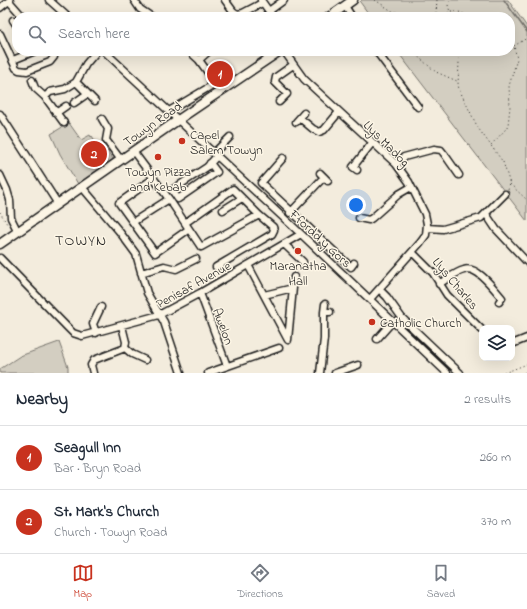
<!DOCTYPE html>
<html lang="en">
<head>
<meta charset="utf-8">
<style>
	:root { --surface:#fff; --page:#f2f2f3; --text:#1f2937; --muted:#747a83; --line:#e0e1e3; --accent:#c8321e }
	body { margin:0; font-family:"Indie Flower",sans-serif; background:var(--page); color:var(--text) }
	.controls { position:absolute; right:12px; bottom:12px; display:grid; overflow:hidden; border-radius:8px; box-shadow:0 4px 16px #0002 }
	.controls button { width:36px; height:36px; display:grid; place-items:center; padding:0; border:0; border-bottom:1px solid var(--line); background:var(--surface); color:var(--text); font:20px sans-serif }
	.you { position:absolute; left:356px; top:205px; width:14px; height:14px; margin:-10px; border:3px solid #fff; border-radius:50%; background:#1a73e8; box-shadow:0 0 0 6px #1a73e833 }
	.badge { display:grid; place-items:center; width:26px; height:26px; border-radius:50%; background:var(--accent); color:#fff; font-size:13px; font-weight:700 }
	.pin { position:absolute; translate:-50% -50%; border:2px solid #fff; box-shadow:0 1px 4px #0006 }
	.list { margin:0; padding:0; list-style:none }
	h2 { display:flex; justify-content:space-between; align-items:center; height:52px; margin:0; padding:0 16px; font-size:17px }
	h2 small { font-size:13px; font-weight:400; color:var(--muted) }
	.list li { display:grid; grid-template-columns:26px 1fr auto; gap:12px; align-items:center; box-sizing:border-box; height:64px; padding:0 16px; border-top:1px solid var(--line) }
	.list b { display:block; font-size:15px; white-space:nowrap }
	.list p { margin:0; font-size:13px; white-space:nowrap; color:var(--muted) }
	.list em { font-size:13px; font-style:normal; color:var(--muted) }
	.icon { flex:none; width:22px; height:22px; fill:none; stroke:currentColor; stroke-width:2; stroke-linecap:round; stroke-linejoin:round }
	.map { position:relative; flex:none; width:527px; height:373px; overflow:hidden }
	.search { position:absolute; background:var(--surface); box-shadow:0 4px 16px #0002; left:12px; right:12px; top:12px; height:44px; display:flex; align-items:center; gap:10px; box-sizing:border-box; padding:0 14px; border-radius:16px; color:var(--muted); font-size:15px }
	.sheet { height:180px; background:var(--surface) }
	nav { display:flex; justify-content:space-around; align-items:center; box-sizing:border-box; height:56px; border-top:1px solid var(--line); background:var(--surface); font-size:11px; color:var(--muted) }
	nav a { display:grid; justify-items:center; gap:2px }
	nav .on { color:var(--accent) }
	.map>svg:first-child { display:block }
</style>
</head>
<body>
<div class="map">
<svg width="527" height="373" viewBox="0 0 527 373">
	<rect width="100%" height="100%" fill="#f3ecdd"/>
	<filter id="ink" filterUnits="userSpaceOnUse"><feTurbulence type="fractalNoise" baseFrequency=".025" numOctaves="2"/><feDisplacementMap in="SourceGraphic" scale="8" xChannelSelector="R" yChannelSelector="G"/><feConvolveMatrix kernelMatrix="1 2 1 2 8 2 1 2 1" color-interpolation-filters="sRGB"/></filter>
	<g filter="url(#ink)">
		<path fill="#d3cec1" stroke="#78756e" d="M362 0H508L527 27V221L397 51H510V17H371L360 2Z
			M69 123 81 140 90 135 91 137 92 136 99 147 103 145 113 159 78 184 60 154 51 134Z
			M59 342 68 367V373H0V369L20 356Z"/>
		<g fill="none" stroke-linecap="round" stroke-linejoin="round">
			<path stroke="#716e68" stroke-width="1.5" d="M504 0 527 32
				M525 373 527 372"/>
			<defs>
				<path id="minor" d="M49 0 68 17
					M134 0 140 9 152 17
					M225 0 233 11 237 14 243 13 262 3
					M261 0 273 17
					M9 1 23 17
					M345 6 352 17
					M0 8 10 0
					M269 11 284 0
					M13 20 17 26
					M0 34 16 68 19 70 27 71 50 62 54 57 53 51
					M104 51 301 234 447 373
					M189 51 199 60 217 85
					M284 51 304 79 396 164 409 182 425 214 427 224 426 235 420 243 370 299
					M376 51 418 107
					M13 60 35 51
					M199 60 209 51
					M32 80 35 88 45 97 64 123
					M76 82 95 101
					M45 97 50 92 65 89 76 82 86 64 97 51
					M279 102 287 94 275 82 276 77 293 65
					M74 103 87 94
					M169 111 216 83
					M56 113 66 106
					M0 114 58 204
					M300 118 313 129 319 132 324 130 339 112
					M102 119 108 129 106 140 121 160
					M296 122 304 113
					M133 151 169 199 201 247 259 215 233 189 185 223
					M214 153 230 137
					M283 158 261 183 351 267 354 263
					M210 163 217 172 178 199 172 190 207 167 217 156
					M396 164 404 157 434 149 441 150 445 155 459 175
					M357 170 353 167 372 143
					M320 173 328 181
					M0 175 7 190 10 200 11 218 18 232
					M154 178 119 203 155 253 189 229
					M82 187 119 231 136 254 147 293 164 322 181 373
					M223 210 242 198
					M290 213 324 177
					M486 214 496 229 527 262
					M359 218 369 220 372 218 399 194 411 187
					M133 222 169 199
					M427 228 443 229 481 218 505 194
					M284 244 303 262
					M412 252 433 273 447 295 482 330
					M0 258 69 329 73 333 82 336 159 315 200 293 301 234
					M248 265 288 340 294 277
					M216 267 272 234 274 230 273 227 259 215
					M141 273 164 266 176 269 196 259
					M439 284C447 279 456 272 464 270 477 265 494 289 502 298L499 302
					M379 289 387 297 402 318 460 373
					M200 293 227 366
					M264 295 293 288
					M325 304 324 312H330
					M96 333 93 324 101 307
					M377 339 393 321
					M512 344 527 338
					M125 348 132 354 145 360
					M93 373 91 365 94 360 125 348 126 342 122 326
					M208 373 279 348
					M320 373 324 339V312
					M335 373 358 365"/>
				<path id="major" d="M329 17 353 0
					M0 244 178 120 280 51"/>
			</defs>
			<use href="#minor" stroke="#1c1c1c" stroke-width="9"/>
			<use href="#major" stroke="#1c1c1c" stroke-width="11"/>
			<path stroke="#1c1c1c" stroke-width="1" stroke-dasharray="1 3" stroke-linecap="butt" d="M375 0 392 11 414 17
				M448 5 450 12
				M436 17V12L437 0
				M445 17 450 12H459L471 17
				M514 46 527 38
				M414 51 415 54 436 72 457 81
				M457 51 459 62 458 85 459 89 478 128 503 162 510 184 508 190
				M491 145 505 130 508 125 510 107 509 86 517 59 514 46 510 44
				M510 184 527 200
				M0 212 7 224
				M504 373 527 364"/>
			<use href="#minor" stroke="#fcf5e5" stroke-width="6"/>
			<use href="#major" stroke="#fcf5e5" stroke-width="8"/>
		</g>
	</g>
	<g fill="#c8321e" stroke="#fcf5e5" stroke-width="1.5">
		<circle cx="182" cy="141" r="4"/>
		<circle cx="158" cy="157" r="4"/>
		<circle cx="298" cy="251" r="4"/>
		<circle cx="372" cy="322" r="4"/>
	</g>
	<g text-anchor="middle" stroke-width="3" stroke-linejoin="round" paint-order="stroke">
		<g font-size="13" fill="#1c1c1c" stroke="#fcf5e5">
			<text transform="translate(152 123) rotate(-35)" y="5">Towyn Road</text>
			<text transform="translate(387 143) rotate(45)" y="5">Llys Madog</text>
			<text transform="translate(321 238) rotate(43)" y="5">Ffordd y Gors</text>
			<text transform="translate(456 283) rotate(50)" y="5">Llys Charles</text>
			<text transform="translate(193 284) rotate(-29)" y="5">Penisaf Avenue</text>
			<text transform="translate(224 326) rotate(70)" y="5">Awelon</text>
		</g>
		<g font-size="13" fill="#1c1c1c" stroke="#fcf5e5" text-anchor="start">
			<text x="190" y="139">Capel<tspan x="190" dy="15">Salem Towyn</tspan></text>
			<text x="158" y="176" text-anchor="middle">Towyn Pizza<tspan x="158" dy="15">and Kebab</tspan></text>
			<text x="298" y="270" text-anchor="middle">Maranatha<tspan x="298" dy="15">Hall</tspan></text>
			<text x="380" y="327">Catholic Church</text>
		</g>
		<g font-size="15" letter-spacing="1" fill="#1c1c1c" stroke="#fcf5e5">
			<text x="81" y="245">TOWYN</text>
		</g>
	</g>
</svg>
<div class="controls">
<button><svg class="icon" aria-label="layers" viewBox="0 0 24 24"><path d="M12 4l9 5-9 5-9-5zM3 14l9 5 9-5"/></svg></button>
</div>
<div class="you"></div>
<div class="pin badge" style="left:220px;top:74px">1</div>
<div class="pin badge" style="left:94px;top:154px">2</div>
<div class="search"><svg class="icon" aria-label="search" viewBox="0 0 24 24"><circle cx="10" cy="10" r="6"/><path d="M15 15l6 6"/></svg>Search here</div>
</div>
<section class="sheet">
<h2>Nearby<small>2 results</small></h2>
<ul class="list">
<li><span class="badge">1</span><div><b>Seagull Inn</b><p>Bar · Bryn Road</p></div><em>260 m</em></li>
<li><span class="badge">2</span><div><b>St. Mark's Church</b><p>Church · Towyn Road</p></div><em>370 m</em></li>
</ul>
</section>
<nav>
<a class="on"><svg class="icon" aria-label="map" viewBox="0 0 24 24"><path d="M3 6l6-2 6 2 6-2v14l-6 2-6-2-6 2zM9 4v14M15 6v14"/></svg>Map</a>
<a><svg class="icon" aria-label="directions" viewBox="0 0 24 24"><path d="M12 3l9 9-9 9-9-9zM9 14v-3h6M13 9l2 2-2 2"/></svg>Directions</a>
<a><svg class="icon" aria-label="saved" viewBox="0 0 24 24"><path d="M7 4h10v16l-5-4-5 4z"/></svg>Saved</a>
</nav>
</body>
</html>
